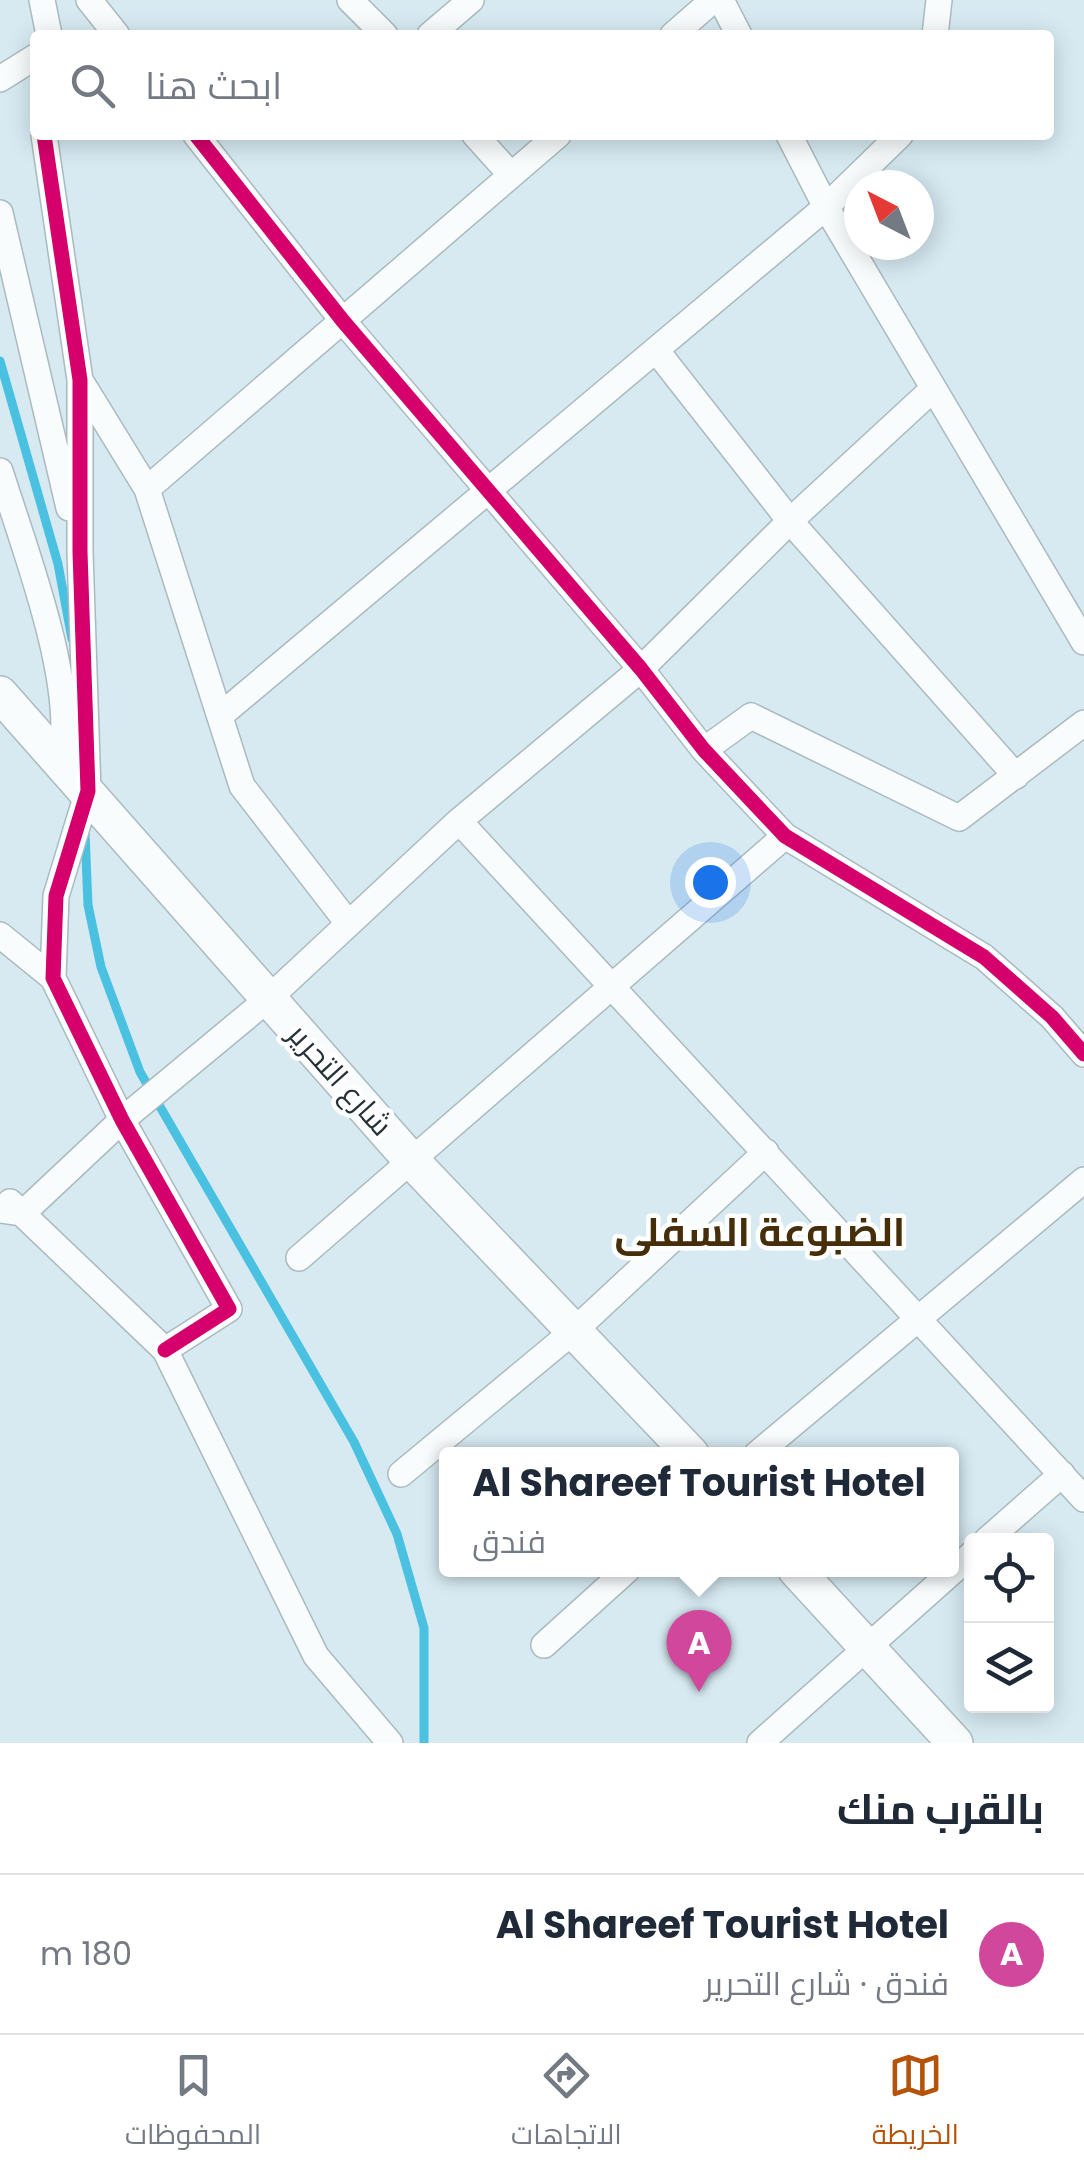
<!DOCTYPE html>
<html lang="ar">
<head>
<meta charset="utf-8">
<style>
	:root { --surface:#fff; --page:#f6f6f7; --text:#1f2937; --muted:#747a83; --line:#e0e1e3; --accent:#b45309 }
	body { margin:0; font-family:Poppins,Cairo,sans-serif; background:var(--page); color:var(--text); direction:rtl }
	.controls { position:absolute; right:30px; bottom:30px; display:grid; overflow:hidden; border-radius:10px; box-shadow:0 5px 25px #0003 }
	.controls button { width:90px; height:90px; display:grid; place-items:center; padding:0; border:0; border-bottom:2px solid var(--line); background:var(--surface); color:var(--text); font:50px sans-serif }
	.compass { position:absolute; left:844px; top:170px; width:90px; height:90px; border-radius:50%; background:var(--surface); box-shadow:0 5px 25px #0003; rotate:318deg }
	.you { position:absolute; left:710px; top:882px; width:35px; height:35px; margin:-25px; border:8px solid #fff; border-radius:50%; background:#1a73e8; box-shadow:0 0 0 15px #1a73e833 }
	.badge { display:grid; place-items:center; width:65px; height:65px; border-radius:50%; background:var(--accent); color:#fff; font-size:32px; font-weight:700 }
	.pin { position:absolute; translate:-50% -82px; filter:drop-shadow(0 2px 5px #0008) }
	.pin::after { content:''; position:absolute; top:52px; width:35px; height:30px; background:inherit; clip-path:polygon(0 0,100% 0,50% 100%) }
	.popup { position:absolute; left:439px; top:1447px; width:520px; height:130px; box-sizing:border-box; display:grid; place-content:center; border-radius:10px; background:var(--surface); filter:drop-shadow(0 2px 8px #0005); font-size:32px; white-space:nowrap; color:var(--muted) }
	.popup b { font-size:38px; color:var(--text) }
	.popup::after { content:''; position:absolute; left:50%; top:100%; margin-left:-20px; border:20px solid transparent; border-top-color:var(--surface) }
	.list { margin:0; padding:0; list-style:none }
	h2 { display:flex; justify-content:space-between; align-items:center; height:130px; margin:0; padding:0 40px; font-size:42px }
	h2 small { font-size:32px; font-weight:400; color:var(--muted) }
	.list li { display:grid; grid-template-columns:65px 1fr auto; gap:30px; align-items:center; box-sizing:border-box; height:160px; padding:0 40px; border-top:2px solid var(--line) }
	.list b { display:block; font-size:38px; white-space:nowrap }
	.list p { margin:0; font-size:32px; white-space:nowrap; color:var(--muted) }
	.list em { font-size:32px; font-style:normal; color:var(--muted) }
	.icon { flex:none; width:55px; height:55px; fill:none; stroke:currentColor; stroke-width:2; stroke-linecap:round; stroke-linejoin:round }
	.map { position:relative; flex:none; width:1084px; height:1743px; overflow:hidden; direction:ltr }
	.search { position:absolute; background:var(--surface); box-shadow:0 5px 25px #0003; left:30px; right:30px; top:30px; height:110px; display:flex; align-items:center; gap:25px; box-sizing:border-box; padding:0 35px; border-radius:10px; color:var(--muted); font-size:38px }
	.sheet { height:290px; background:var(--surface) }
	nav { display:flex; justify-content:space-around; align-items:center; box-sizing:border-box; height:140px; border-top:2px solid var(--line); background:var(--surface); font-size:28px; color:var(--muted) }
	nav a { display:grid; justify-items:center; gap:5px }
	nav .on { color:var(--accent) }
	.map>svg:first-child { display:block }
</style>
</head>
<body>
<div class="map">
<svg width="1084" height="1743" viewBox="0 0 1084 1743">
	<rect width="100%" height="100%" fill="#d7eaf2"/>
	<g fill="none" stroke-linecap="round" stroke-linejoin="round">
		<path stroke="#4ac1e1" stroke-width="9" d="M0 361 58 564 72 639
			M85 833 88 905 101 967 140 1072 354 1442 397 1534 424 1628V1743"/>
		<defs>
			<path id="street" d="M42 0 49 35
				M89 0 117 35
				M350 0 385 35
				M721 0 739 35
				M430 35 471 0
				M673 35 713 0
				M935 35 939 0
				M0 79 35 57
				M44 135 80 380V552L88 791 56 896 53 978 122 1120 229 1309 165 1350
				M196 135 343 321 641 669 704 750 785 836 984 957 1052 1017 1084 1054
				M475 135 511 175
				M789 135 826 207 1084 642
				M0 213 69 508
				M656 350 790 521 1016 776
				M80 380 147 489 242 786 348 923
				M0 471C23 545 79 688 60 761
				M147 489 558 135
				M222 714 826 207 900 135
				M704 750 751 716 959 818 1084 723
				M459 821 1084 1499
				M0 935 53 978
				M10 1202 165 1350 316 1656 390 1743
				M0 1210 23 1213 122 1120 268 999 459 821 641 669 790 521 933 389
				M299 1258 785 836
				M757 1454 1084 1180
				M401 1474 576 1329 766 1152
				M987 1540 1062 1474
				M544 1645 627 1570
				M760 1743 972 1554"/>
			<path id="secondary" d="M0 694 411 1160 691 1454
				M796 1570 955 1743"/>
		</defs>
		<use href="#street" stroke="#aababf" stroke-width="28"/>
		<use href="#secondary" stroke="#aababf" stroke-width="38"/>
		<use href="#street" stroke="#f9fcfd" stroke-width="25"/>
		<use href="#secondary" stroke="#f9fcfd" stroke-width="35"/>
		<defs>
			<path id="cycleway" d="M44 135 80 380V552L88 791 56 896 53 978 122 1120 229 1309 165 1350
				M196 135 343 321 641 669 704 750 785 836 984 957 1052 1017 1084 1054"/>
		</defs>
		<use href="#cycleway" stroke="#fff" stroke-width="21"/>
		<use href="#cycleway" stroke="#d6006c" stroke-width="15"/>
	</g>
	<g text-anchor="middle" stroke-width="9" stroke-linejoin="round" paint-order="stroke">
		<g font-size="30" fill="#253338" stroke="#fff">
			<text transform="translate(340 1080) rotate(48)" y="10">شارع التحرير</text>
		</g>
		<g font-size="40" font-weight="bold" fill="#462e0a" stroke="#fff">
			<text x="760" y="1246">الضبوعة السفلى</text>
		</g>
	</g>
</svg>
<div class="controls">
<button><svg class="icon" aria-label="locate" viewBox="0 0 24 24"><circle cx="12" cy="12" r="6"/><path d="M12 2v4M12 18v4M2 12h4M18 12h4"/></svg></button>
<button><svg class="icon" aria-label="layers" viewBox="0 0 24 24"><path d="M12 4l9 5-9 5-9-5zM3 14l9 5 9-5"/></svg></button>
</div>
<svg class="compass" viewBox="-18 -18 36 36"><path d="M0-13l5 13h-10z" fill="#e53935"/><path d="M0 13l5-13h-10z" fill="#747a83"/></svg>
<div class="you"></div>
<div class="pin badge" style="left:699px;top:1692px;background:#d1479c">A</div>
<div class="popup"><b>Al Shareef Tourist Hotel</b>فندق</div>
<div class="search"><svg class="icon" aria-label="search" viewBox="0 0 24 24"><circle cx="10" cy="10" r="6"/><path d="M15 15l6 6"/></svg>ابحث هنا</div>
</div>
<section class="sheet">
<h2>بالقرب منك<small></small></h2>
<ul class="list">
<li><span class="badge" style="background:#d1479c">A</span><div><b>Al Shareef Tourist Hotel</b><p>فندق · شارع التحرير</p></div><em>180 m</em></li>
</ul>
</section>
<nav>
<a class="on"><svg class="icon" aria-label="map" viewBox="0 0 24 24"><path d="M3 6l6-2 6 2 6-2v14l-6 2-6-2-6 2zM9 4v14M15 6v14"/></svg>الخريطة</a>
<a><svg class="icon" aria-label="directions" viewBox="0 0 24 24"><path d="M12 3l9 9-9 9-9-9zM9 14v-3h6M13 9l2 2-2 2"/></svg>الاتجاهات</a>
<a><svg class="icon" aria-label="saved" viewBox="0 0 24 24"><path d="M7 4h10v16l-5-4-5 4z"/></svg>المحفوظات</a>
</nav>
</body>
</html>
